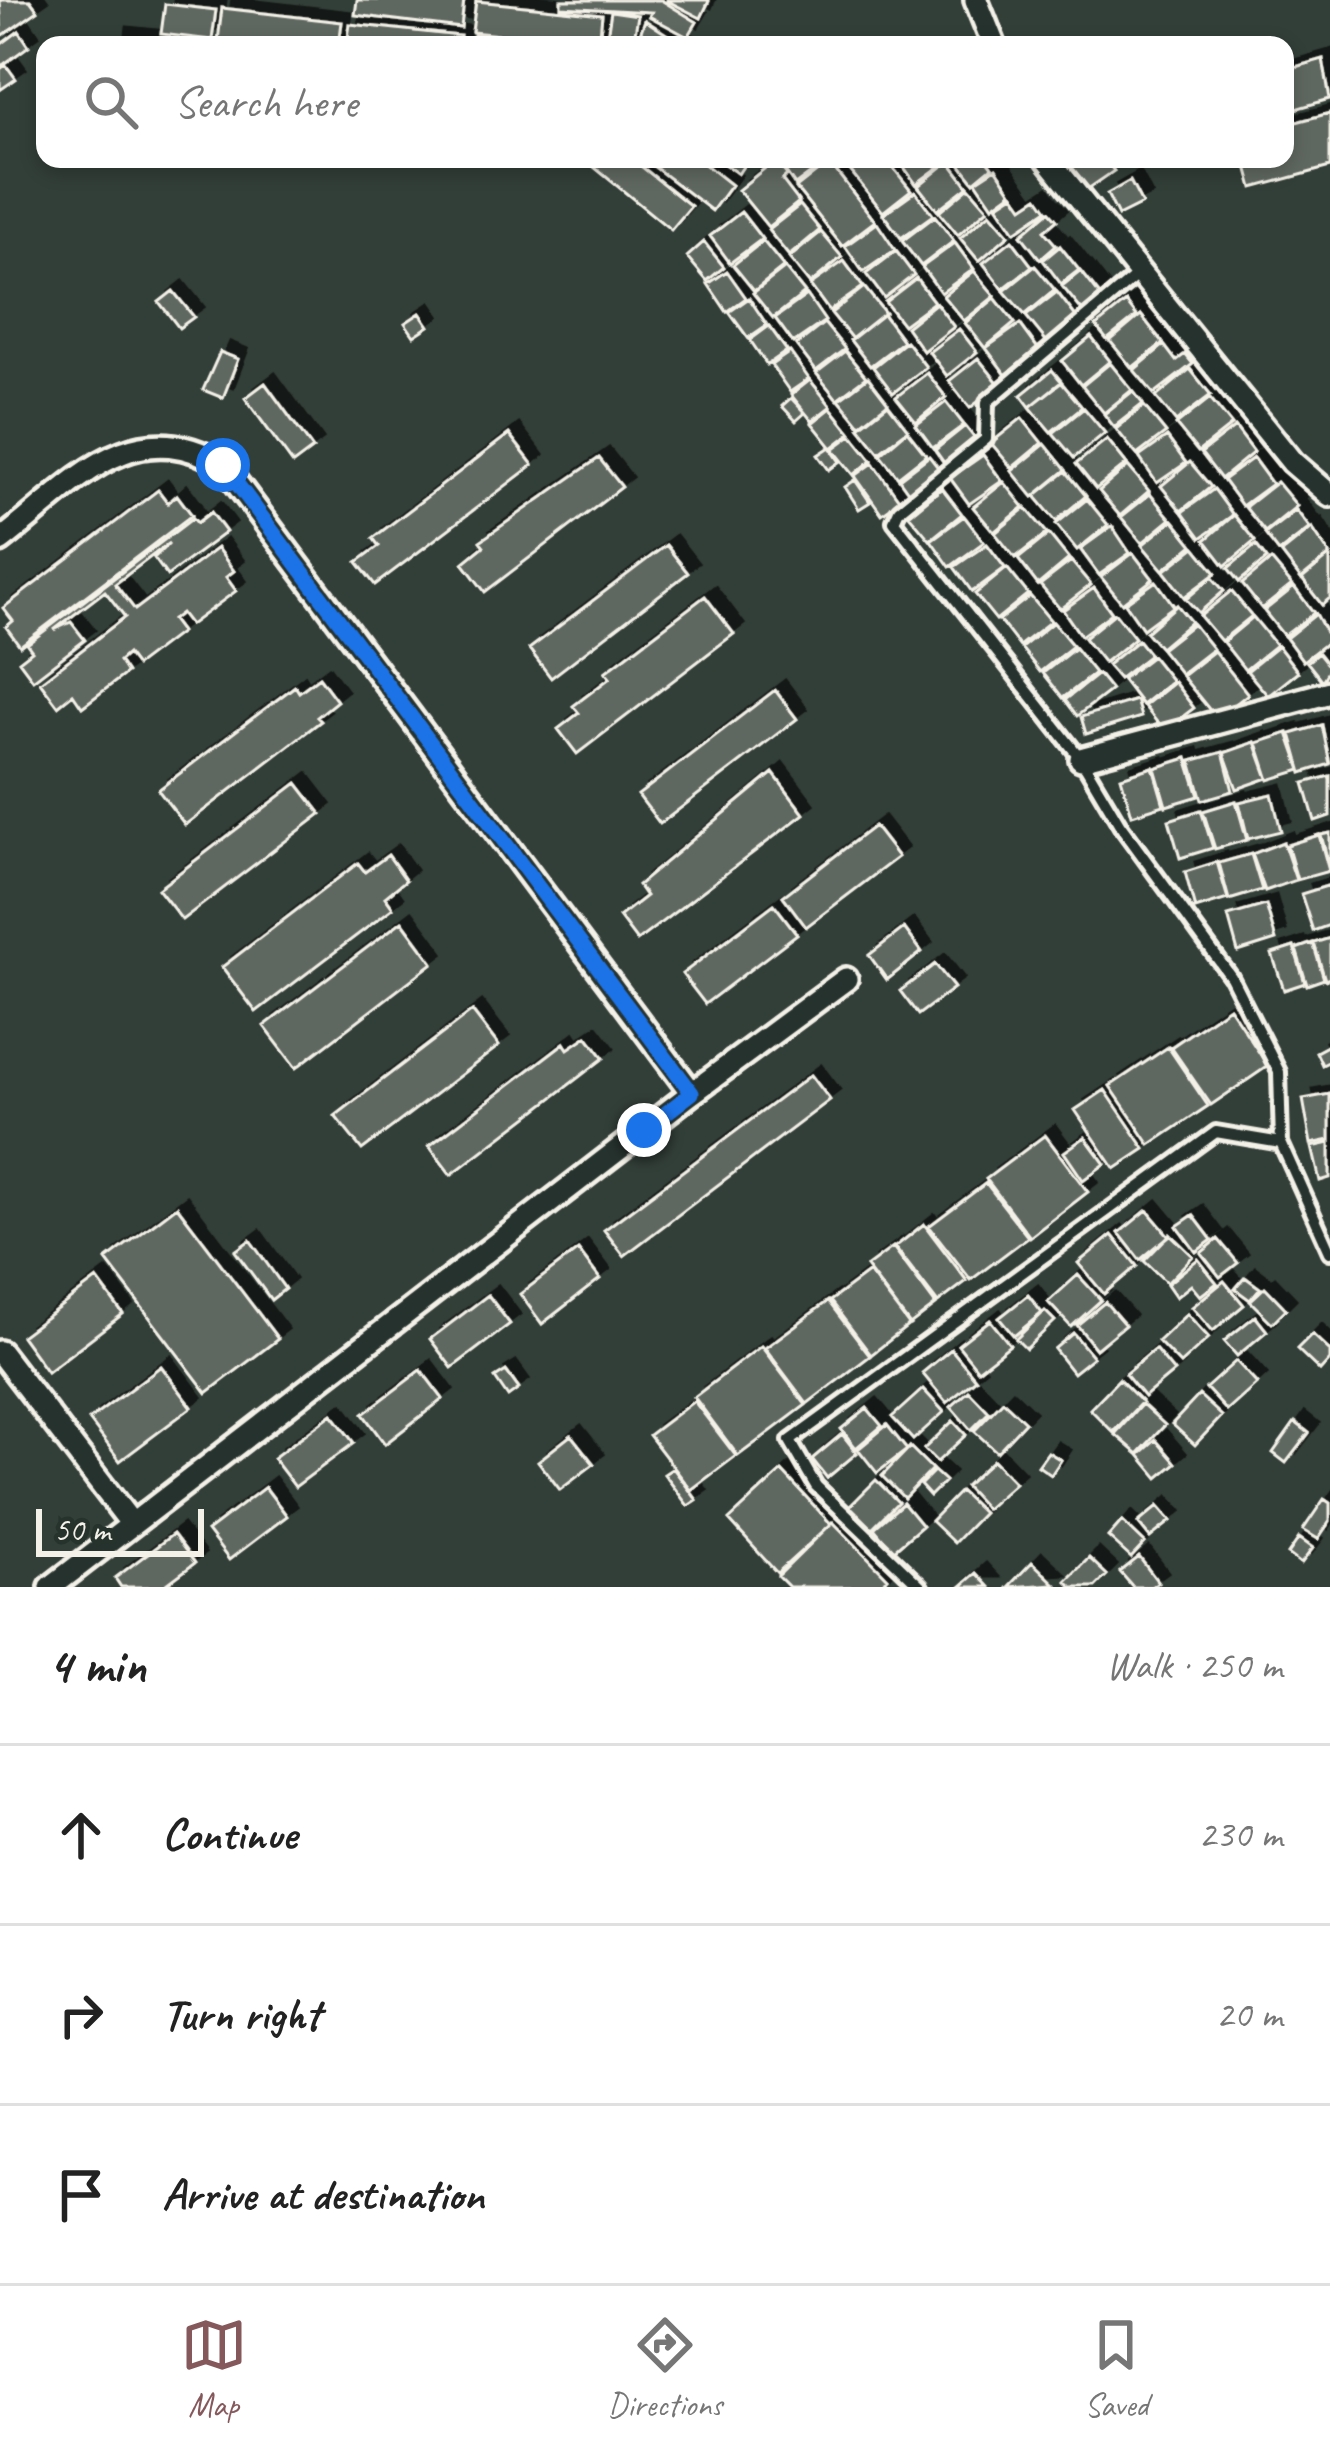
<!DOCTYPE html>
<html lang="en">
<head>
<meta charset="utf-8">
<style>
	:root { --surface:#fff; --page:#f6f6f6; --text:#222; --muted:#767676; --line:#e0e0e0; --accent:#85585c }
	body { margin:0; font-family:Caveat,sans-serif; background:var(--page); color:var(--text) }
	.scale { position:absolute; left:36px; bottom:30px; width:168px; box-sizing:border-box; padding-left:12px; border:6px solid #f4f1e8; border-top:0; font-size:33px; line-height:42px; white-space:nowrap; color:#f4f1e8; -webkit-text-stroke:9px #26332d; paint-order:stroke }
	.stop { position:absolute; width:36px; height:36px; margin:-27px; border:9px solid #1a73e8; border-radius:50%; background:#fff }
	.stop.end { background:#1a73e8; border-color:#fff; box-shadow:0 3px 12px #0008 }
	.list { margin:0; padding:0; list-style:none }
	h2 { display:flex; justify-content:space-between; align-items:center; height:156px; margin:0; padding:0 48px; font-size:51px }
	h2 small { font-size:39px; font-weight:400; color:var(--muted) }
	.list li { display:grid; grid-template-columns:78px 1fr auto; gap:36px; align-items:center; box-sizing:border-box; height:180px; padding:0 48px; border-top:3px solid var(--line) }
	.list b { display:block; font-size:45px; white-space:nowrap }
	.list em { font-size:39px; font-style:normal; color:var(--muted) }
	.icon { flex:none; width:66px; height:66px; fill:none; stroke:currentColor; stroke-width:2; stroke-linecap:round; stroke-linejoin:round }
	.map { position:relative; flex:none; width:1330px; height:1587px; overflow:hidden }
	.search { position:absolute; background:var(--surface); box-shadow:0 6px 18px #0003; left:36px; right:36px; top:36px; height:132px; display:flex; align-items:center; gap:30px; box-sizing:border-box; padding:0 42px; border-radius:24px; color:var(--muted); font-size:45px }
	.sheet { height:696px; background:var(--surface) }
	nav { display:flex; justify-content:space-around; align-items:center; box-sizing:border-box; height:168px; border-top:3px solid var(--line); background:var(--surface); font-size:33px; color:var(--muted) }
	nav a { display:grid; justify-items:center; gap:6px }
	nav .on { color:var(--accent) }
	.map>svg:first-child { display:block }
</style>
</head>
<body>
<div class="map">
<svg width="1330" height="1587" viewBox="0 0 1330 1587">
	<defs>
		<filter id="shadow"><feDropShadow dx="10" dy="-10" stdDeviation="0" flood-color="#0009"/></filter>
	</defs>
	<rect width="100%" height="100%" fill="#323e38"/>
	<filter id="ink" filterUnits="userSpaceOnUse"><feTurbulence type="fractalNoise" baseFrequency=".00833" numOctaves="2"/><feDisplacementMap in="SourceGraphic" scale="24" xChannelSelector="R" yChannelSelector="G"/><feConvolveMatrix kernelMatrix="1 2 1 2 8 2 1 2 1" color-interpolation-filters="sRGB"/></filter>
	<g filter="url(#ink)">
		<path fill="#5f6861" stroke="#f4f1e8" stroke-width="3" filter="url(#shadow)" d="M0 0H30L38 11 2 36Z
			M357 0H464L461 28 355 15Z
			M561 0H661L697 22 688 37 649 16 652 12 561 7Z
			M666 0H708L709 1 701 18Z
			M476 1 602 14 599 45 472 32Z
			M165 4 216 10 212 40 161 34Z
			M222 8 342 22 339 45 218 41Z
			M611 11 638 15 633 45 606 43Z
			M645 20 683 45H636Z
			M350 24 460 36 459 45H347Z
			M19 31 29 46 0 67V45Z
			M474 35 560 45H473Z
			M117 37 197 45H116Z
			M1323 59 1330 99 1285 112V70Z
			M6 65 16 79 0 90V69Z
			M1330 113V167L1253 188 1245 159H1285V125Z
			M597 159H632L691 206 671 230 594 167Z
			M644 159H698L731 185 712 211Z
			M717 159H748L738 174Z
			M777 159H824L826 162 795 185Z
			M841 159H886L911 190 883 212Z
			M898 159H946L947 161 916 184Z
			M956 159H986L992 167 974 182Z
			M1063 159H1105L1114 171 1085 191Z
			M775 160 787 175 782 180 799 202 768 227 738 190Z
			M949 161 968 186 937 210 918 186Z
			M829 162 875 221 842 246 796 188Z
			M996 168 1012 192 993 206 976 181Z
			M1130 181 1142 204 1118 216 1107 194Z
			M969 187 988 209 958 235 939 212Z
			M915 191 933 215 901 238 883 214Z
			M1014 194 1023 207 1038 197 1047 210 1015 232 997 205Z
			M800 205 820 230 789 256 768 230Z
			M1049 211 1057 220 1044 231 1056 245 1040 259 1021 235Z
			M741 212 762 239 730 263 710 236Z
			M990 213 1009 235 979 261 960 238Z
			M935 216 954 241 921 266 902 241Z
			M877 223 895 250 863 272 845 246Z
			M821 232 842 257 810 284 789 258Z
			M1012 240 1032 266 1003 289 983 263Z
			M763 241 784 267 754 291 733 265Z
			M704 242 724 267 707 281 687 257Z
			M955 243 974 269 941 293 922 267Z
			M1060 246 1079 270 1061 284 1043 260Z
			M896 251 914 275 884 298 866 274Z
			M844 261 863 287 829 311 810 285Z
			M1035 266 1055 290 1025 315 1004 291Z
			M785 268 805 293 773 318 753 293Z
			M727 271 746 298 727 312 708 284Z
			M974 271 995 296 964 321 943 296Z
			M1081 271 1102 298 1084 313 1062 286Z
			M916 278 934 302 903 325 885 302Z
			M864 287 885 313 852 339 831 313Z
			M173 291 194 317 179 328 159 302Z
			M1057 292 1077 318 1047 342 1026 316Z
			M807 295 825 321 793 343 775 318Z
			M749 298 767 325 748 338 729 312Z
			M995 298 1015 323 985 348 965 323Z
			M1126 302 1137 316 1107 340 1096 326Z
			M936 303 954 327 923 351 906 327Z
			M420 313 429 326 414 336 405 323Z
			M883 314 903 341 870 366 850 340Z
			M1141 315 1163 343 1132 368 1110 341Z
			M824 323 845 349 816 371 796 345Z
			M1020 324 1039 350 1006 375 986 348Z
			M769 326 787 351 767 365 750 340Z
			M959 329 977 352 947 376 929 352Z
			M1091 337 1110 361 1081 385 1062 361Z
			M906 341 926 367 893 393 873 367Z
			M1164 345 1176 361 1185 354 1193 364 1154 394 1134 370Z
			M845 351 866 377 837 399 816 373Z
			M220 352 238 359 223 398 203 390Z
			M790 352 809 379 790 392 771 365Z
			M978 358 1000 385 970 408 949 381Z
			M1110 363 1132 390 1104 413 1082 386Z
			M1190 369 1211 395 1176 422 1156 397Z
			M1052 370 1062 382 1030 407 1021 395Z
			M927 373 946 397 916 422 896 397Z
			M868 377 888 403 860 425 839 399Z
			M810 380 831 406 812 421 791 395Z
			M1061 382 1082 407 1051 432 1030 407Z
			M265 383 313 449 293 464 245 398Z
			M1133 391 1143 404 1114 427 1104 414Z
			M791 398 805 413 796 421 782 406Z
			M1210 398 1232 425 1198 452 1176 425Z
			M946 402 964 425 933 448 916 425Z
			M888 404 908 430 879 452 859 427Z
			M1144 406 1166 433 1137 455 1116 429Z
			M831 408 851 433 832 448 812 423Z
			M1084 408 1105 433 1074 458 1053 433Z
			M1022 418 1042 443 1012 468 991 443Z
			M965 426 976 440 945 464 935 450Z
			M1235 427 1254 452 1221 479 1201 453Z
			M907 431 926 455 898 477 880 454Z
			M509 434 533 465 375 585 357 562 379 546 373 538Z
			M852 435 872 460 854 475 833 449Z
			M1167 437 1186 463 1157 483 1139 457Z
			M1107 439 1127 464 1096 489 1076 464Z
			M1045 444 1066 470 1033 497 1012 471Z
			M830 447 840 462 829 470 818 455Z
			M983 455 1002 481 969 504 950 478Z
			M929 456 940 470 909 493 899 479Z
			M599 458 622 487 485 592 463 563 484 546 480 541Z
			M1253 458 1272 484 1242 506 1223 480Z
			M1190 462 1211 487 1181 511 1161 486Z
			M873 463 900 501 882 514 855 476Z
			M1128 466 1149 491 1120 516 1099 491Z
			M1066 471 1086 496 1056 521 1035 496Z
			M855 480 870 502 859 509 845 487Z
			M1004 482 1024 507 994 532 973 507Z
			M1277 482 1297 506 1265 532 1245 507Z
			M942 488 962 514 930 540 909 515Z
			M1214 489 1233 515 1201 538 1182 512Z
			M158 490 168 503 177 495 192 515 20 646 6 627 13 621 3 608Z
			M1150 494 1171 519 1142 543 1121 517Z
			M1087 499 1108 525 1077 550 1056 524Z
			M1026 508 1047 533 1015 558 995 533Z
			M1296 510 1310 528 1279 552 1265 534Z
			M211 512 226 532 167 576 154 558 169 543 115 584 135 610 217 548 234 571 226 577 236 591 190 625 181 613 172 620 181 632 136 666 127 654 119 661 127 673 82 707 73 694 58 706 40 682 125 617 105 591 54 630 71 622 85 640 33 680 19 661 32 651 27 644 193 518 197 523Z
			M1234 515 1255 541 1225 566 1205 540Z
			M964 516 984 542 950 567 931 540Z
			M1173 520 1193 545 1163 570 1142 545Z
			M1112 526 1130 553 1099 575 1080 549Z
			M1312 528 1330 555 1301 579 1281 553Z
			M1049 534 1069 559 1038 585 1018 559Z
			M987 544 1005 568 972 592 954 567Z
			M666 545 688 573 551 678 529 649Z
			M1256 545 1267 559 1239 582 1228 568Z
			M1195 547 1216 573 1184 597 1164 571Z
			M1133 553 1153 579 1122 603 1101 577Z
			M1330 556V598L1322 605 1302 579Z
			M1271 560 1292 585 1262 609 1242 584Z
			M1071 561 1091 585 1060 609 1040 585Z
			M1007 568 1028 594 996 620 975 594Z
			M1212 577 1224 591 1199 613 1186 599Z
			M1156 581 1174 606 1143 629 1125 603Z
			M1294 587 1314 613 1284 636 1264 611Z
			M1094 588 1112 613 1081 636 1063 610Z
			M1231 591 1252 616 1221 641 1200 616Z
			M705 596 734 634 577 754 558 729 579 713 573 706 610 678 605 672Z
			M1030 596 1051 621 1019 646 999 620Z
			M1177 605 1191 622 1160 648 1146 632Z
			M1115 613 1135 638 1104 663 1084 638Z
			M1316 614 1330 640 1303 661 1286 638Z
			M1253 617 1276 645 1245 670 1223 642Z
			M1053 622 1073 646 1040 672 1021 648Z
			M1193 624 1213 649 1181 674 1161 649Z
			M1138 640 1150 655 1119 679 1107 665Z
			M1278 646 1298 672 1268 696 1247 671Z
			M1075 648 1095 673 1063 698 1043 673Z
			M1214 651 1248 694 1217 719 1182 676Z
			M1318 653 1330 668 1322 681 1307 662Z
			M1152 656 1172 681 1142 705 1122 679Z
			M1098 674 1111 690 1077 716 1065 700Z
			M319 677 337 701 317 717 321 721 185 825 158 790 295 686 299 692Z
			M1174 682 1194 708 1164 731 1144 706Z
			M775 690 797 719 660 824 638 795Z
			M1136 700 1141 717 1086 734 1081 717Z
			M1322 725 1330 764 1302 773 1291 734Z
			M1288 733 1301 770 1269 780 1257 743Z
			M1255 742 1268 778 1237 789 1224 753Z
			M1223 752 1233 791 1202 800 1191 761Z
			M1187 758 1199 796 1166 806 1155 768Z
			M1153 767 1164 805 1132 815 1121 777Z
			M773 773 804 814 637 941 619 917 646 896 638 885Z
			M1330 776V816L1315 821 1304 783Z
			M297 783 321 814 182 920 158 889Z
			M1272 794 1281 831 1248 839 1239 802Z
			M1236 801 1247 840 1215 849 1203 811Z
			M1201 810 1213 848 1180 858 1169 820Z
			M874 826 898 857 806 927 783 896Z
			M1330 833V869L1321 835Z
			M1319 835 1329 871 1297 880 1287 845Z
			M1283 842 1296 880 1265 891 1252 854Z
			M1251 854 1262 890 1229 900 1219 863Z
			M388 855 406 880 385 897 393 908 256 1012 222 967 358 863 365 872Z
			M1217 862 1228 899 1195 909 1185 872Z
			M1330 885V925L1313 931 1301 894Z
			M774 904 797 934 705 1004 682 974Z
			M1266 905 1276 940 1238 952 1228 916Z
			M402 921 433 963 296 1068 264 1026Z
			M904 928 922 952 887 980 869 955Z
			M1330 938V978L1325 980 1314 943Z
			M1313 943 1324 979 1307 985 1296 949Z
			M1294 947 1305 983 1284 990 1272 954Z
			M935 964 954 988 918 1015 900 991Z
			M1229 1007 1268 1066 1211 1105 1171 1047Z
			M472 1011 499 1046 362 1150 335 1116Z
			M587 1036 604 1058 451 1175 429 1146 564 1043 568 1049Z
			M1329 1045 1330 1061 1322 1065 1316 1052Z
			M1168 1047 1208 1106 1150 1145 1110 1086Z
			M811 1075 830 1100 624 1256 604 1230Z
			M1105 1090 1145 1149 1115 1169 1075 1110Z
			M1330 1094V1140L1311 1144 1303 1099Z
			M1045 1135 1088 1192 1030 1237 986 1179Z
			M1085 1137 1105 1164 1083 1180 1064 1152Z
			M1330 1143V1178L1320 1181 1312 1147Z
			M986 1183 1028 1237 971 1280 929 1226Z
			M177 1206 278 1339 207 1393 106 1260Z
			M1147 1210 1169 1236 1140 1260 1119 1233Z
			M1193 1215 1212 1240 1196 1252 1177 1226Z
			M924 1224 967 1281 938 1303 895 1247Z
			M1170 1234 1193 1256 1167 1283 1144 1261Z
			M1112 1235 1137 1266 1104 1294 1078 1263Z
			M1218 1239 1238 1263 1220 1277 1201 1253Z
			M250 1240 285 1289 271 1300 235 1251Z
			M893 1247 936 1305 910 1325 866 1267Z
			M578 1250 600 1279 542 1324 520 1294Z
			M1198 1259 1217 1283 1200 1296 1191 1285 1176 1297 1167 1284Z
			M869 1272 909 1325 871 1355 830 1301Z
			M1078 1275 1101 1300 1071 1327 1048 1302Z
			M1245 1277 1260 1288 1250 1300 1235 1289Z
			M97 1279 123 1314 47 1372 21 1336Z
			M1224 1281 1244 1305 1213 1331 1192 1307Z
			M1265 1287 1286 1309 1272 1323 1250 1301Z
			M488 1295 510 1324 452 1368 430 1339Z
			M1028 1295 1042 1313 1014 1336 999 1318Z
			M828 1301 870 1356 807 1404 765 1348Z
			M1105 1302 1125 1325 1096 1349 1077 1325Z
			M1045 1311 1055 1321 1026 1349 1016 1339Z
			M1187 1314 1209 1338 1180 1364 1158 1341Z
			M1255 1316 1267 1331 1237 1356 1224 1341Z
			M990 1320 1010 1345 978 1370 958 1345Z
			M1073 1333 1093 1357 1073 1373 1054 1349Z
			M1312 1334 1330 1351V1360L1320 1371 1297 1349Z
			M761 1346 806 1405 738 1456 694 1397Z
			M951 1349 976 1379 947 1403 922 1373Z
			M1155 1349 1174 1372 1144 1397 1125 1374Z
			M1236 1361 1257 1384 1227 1411 1206 1388Z
			M161 1366 192 1407 120 1461 89 1420Z
			M421 1370 443 1399 385 1444 363 1414Z
			M506 1371 519 1389 508 1397 495 1378Z
			M1119 1379 1142 1402 1113 1432 1090 1409Z
			M923 1389 944 1412 913 1440 892 1417Z
			M969 1391 989 1412 971 1430 951 1407Z
			M1199 1395 1222 1416 1195 1445 1172 1424Z
			M694 1401 736 1456 691 1490 649 1435Z
			M1003 1401 1025 1422 997 1452 974 1431Z
			M1142 1404 1165 1425 1138 1454 1115 1434Z
			M867 1408 882 1426 856 1448 841 1429Z
			M332 1414 354 1443 295 1487 273 1458Z
			M953 1421 966 1435 937 1462 924 1449Z
			M1295 1422 1309 1433 1286 1463 1273 1453Z
			M887 1425 907 1450 877 1473 858 1449Z
			M842 1434 857 1453 827 1478 812 1459Z
			M571 1435 594 1464 560 1490 538 1461Z
			M1156 1440 1176 1463 1158 1478 1139 1455Z
			M910 1447 932 1469 904 1498 882 1476Z
			M1048 1452 1061 1460 1051 1475 1038 1466Z
			M993 1460 1015 1483 986 1509 965 1486Z
			M673 1468 697 1500 688 1506 664 1474Z
			M782 1471 831 1524 777 1573 729 1520Z
			M934 1471 945 1481 930 1496 920 1485Z
			M876 1480 898 1502 872 1528 850 1506Z
			M265 1487 287 1516 229 1560 207 1531Z
			M960 1491 983 1513 954 1543 931 1521Z
			M1324 1499 1330 1503V1521L1318 1539 1303 1530Z
			M903 1503 922 1526 893 1551 874 1528Z
			M1158 1506 1171 1521 1150 1538 1138 1523Z
			M1122 1521 1145 1543 1131 1558 1108 1537Z
			M833 1522 888 1578 880 1587H789L778 1576Z
			M173 1534 195 1563 163 1587H121L115 1578Z
			M1299 1538 1313 1548 1301 1564 1288 1554Z
			M1139 1557 1158 1582 1151 1587H1133L1120 1572Z
			M1089 1558 1107 1575 1095 1587H1072L1066 1581Z
			M1032 1562 1055 1584 1008 1587Z
			M976 1573 989 1587H960Z"/>
		<g fill="none" stroke-linecap="round" stroke-linejoin="round">
			<defs>
				<path id="service" d="M1137 275 987 402 986 439 899 510 894 521 1081 759 1120 825 1231 977 1279 1072 1281 1143 1330 1252
					M921 1587 816 1486 790 1441 1216 1132 1281 1143"/>
				<path id="minor" d="M976 0 994 45
					M1048 159 1292 462 1330 495
					M0 541C71 487 131 408 223 465L692 1093 51 1587
					M1081 759 1330 692
					M692 1093 846 979
					M0 1352 131 1523"/>
			</defs>
			<use href="#service" stroke="#f4f1e8" stroke-width="20"/>
			<use href="#minor" stroke="#f4f1e8" stroke-width="30"/>
			<use href="#service" stroke="#26332d" stroke-width="10"/>
			<use href="#minor" stroke="#26332d" stroke-width="21"/>
		</g>
	</g>
	<g fill="none" stroke-linecap="round" stroke-linejoin="round" filter="url(#ink)">
		<path stroke="#1a73e8" stroke-width="15" d="M223 465 692 1093 644 1130"/>
	</g>
</svg>
<div class="scale">50 m</div>
<div class="stop" style="left:223px;top:465px"></div>
<div class="stop end" style="left:644px;top:1130px"></div>
<div class="search"><svg class="icon" aria-label="search" viewBox="0 0 24 24"><circle cx="10" cy="10" r="6"/><path d="M15 15l6 6"/></svg>Search here</div>
</div>
<section class="sheet">
<h2>4 min<small>Walk · 250 m</small></h2>
<ul class="list">
<li><svg class="icon" aria-label="ahead" viewBox="0 0 24 24"><path d="M12 20V5M6 11l6-6 6 6"/></svg><div><b>Continue</b></div><em>230 m</em></li>
<li><svg class="icon" aria-label="right" viewBox="0 0 24 24"><path d="M7 20v-9h11M14 6l5 5-5 5"/></svg><div><b>Turn right</b></div><em>20 m</em></li>
<li><svg class="icon" aria-label="arrive" viewBox="0 0 24 24"><path d="M6 21V4h12l-3 4 3 4H6"/></svg><div><b>Arrive at destination</b></div></li>
</ul>
</section>
<nav>
<a class="on"><svg class="icon" aria-label="map" viewBox="0 0 24 24"><path d="M3 6l6-2 6 2 6-2v14l-6 2-6-2-6 2zM9 4v14M15 6v14"/></svg>Map</a>
<a><svg class="icon" aria-label="directions" viewBox="0 0 24 24"><path d="M12 3l9 9-9 9-9-9zM9 14v-3h6M13 9l2 2-2 2"/></svg>Directions</a>
<a><svg class="icon" aria-label="saved" viewBox="0 0 24 24"><path d="M7 4h10v16l-5-4-5 4z"/></svg>Saved</a>
</nav>
</body>
</html>
